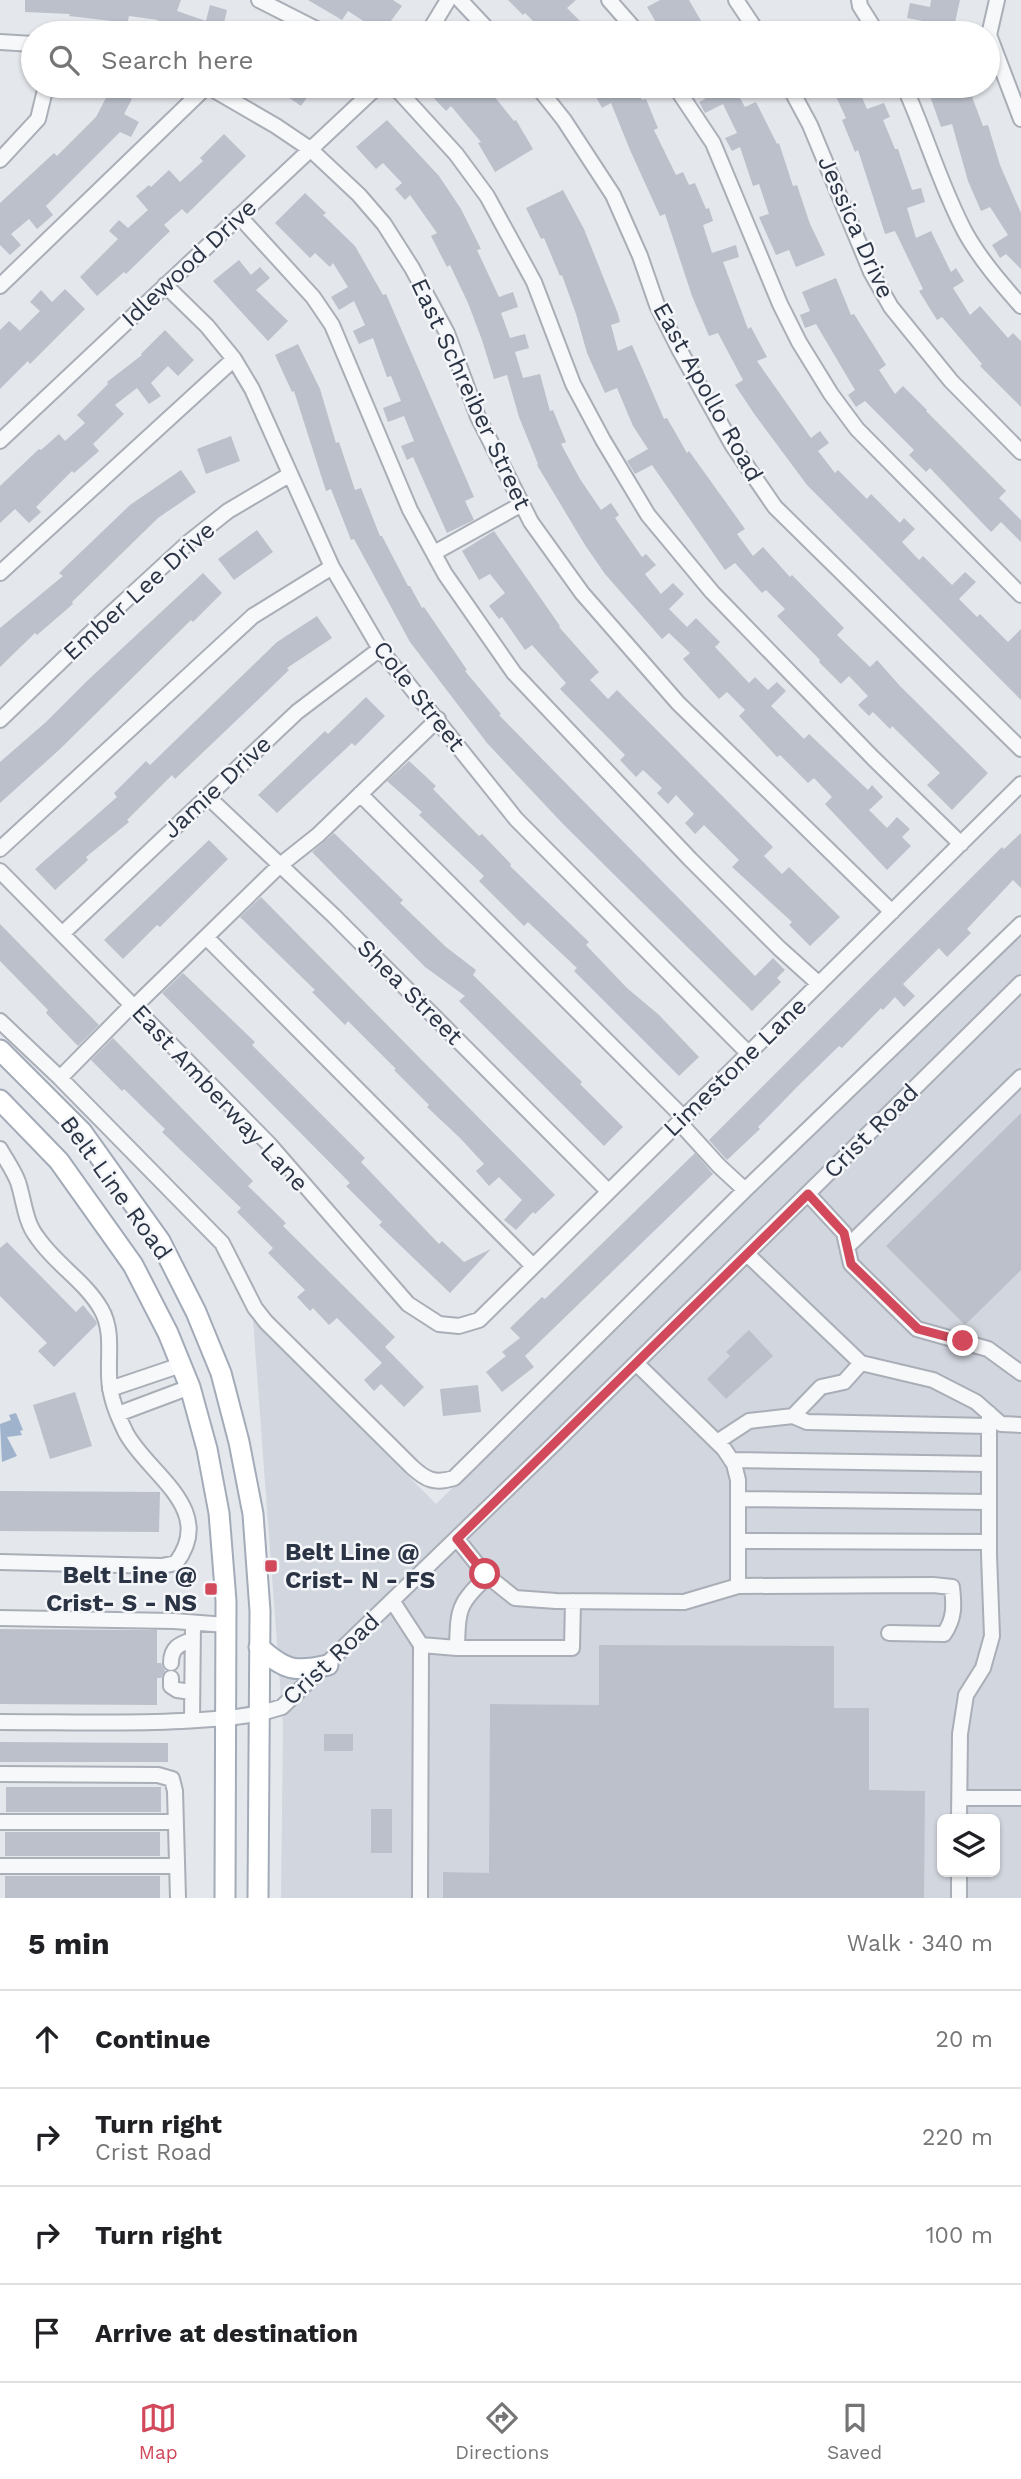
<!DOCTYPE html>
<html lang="en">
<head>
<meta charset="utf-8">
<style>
	:root { --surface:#fff; --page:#f6f6f6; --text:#202124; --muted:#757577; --line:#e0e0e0; --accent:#d1495b }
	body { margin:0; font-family:"Work Sans",sans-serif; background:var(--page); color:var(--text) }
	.controls { position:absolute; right:21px; bottom:21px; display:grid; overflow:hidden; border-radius:10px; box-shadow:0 2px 5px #0004 }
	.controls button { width:63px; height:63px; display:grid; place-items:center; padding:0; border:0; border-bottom:2px solid var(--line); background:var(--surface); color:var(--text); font:35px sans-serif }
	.stop { position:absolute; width:21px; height:21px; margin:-16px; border:5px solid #d1495b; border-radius:50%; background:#fff }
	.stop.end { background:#d1495b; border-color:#fff; box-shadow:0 2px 7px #0008 }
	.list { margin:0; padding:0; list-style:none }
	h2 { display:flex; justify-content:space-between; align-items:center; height:91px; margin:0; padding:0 28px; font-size:30px }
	h2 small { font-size:23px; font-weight:400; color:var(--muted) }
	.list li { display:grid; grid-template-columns:46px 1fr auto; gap:21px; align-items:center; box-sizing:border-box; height:98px; padding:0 28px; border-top:2px solid var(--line) }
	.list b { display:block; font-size:26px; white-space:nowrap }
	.list p { margin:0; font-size:23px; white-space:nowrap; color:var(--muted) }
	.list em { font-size:23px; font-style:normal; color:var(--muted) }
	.icon { flex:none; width:38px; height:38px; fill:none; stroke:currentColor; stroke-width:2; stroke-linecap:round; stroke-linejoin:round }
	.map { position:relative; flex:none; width:1021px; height:1898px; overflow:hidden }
	.search { position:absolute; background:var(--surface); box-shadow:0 2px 5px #0004; left:21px; right:21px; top:21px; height:77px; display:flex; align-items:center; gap:18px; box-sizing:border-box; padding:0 24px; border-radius:38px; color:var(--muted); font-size:26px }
	.sheet { height:483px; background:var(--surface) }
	nav { display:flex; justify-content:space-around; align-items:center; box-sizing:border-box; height:98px; border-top:2px solid var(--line); background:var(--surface); font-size:19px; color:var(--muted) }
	nav a { display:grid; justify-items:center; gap:4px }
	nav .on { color:var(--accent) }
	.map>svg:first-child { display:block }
</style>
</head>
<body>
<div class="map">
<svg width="1021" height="1898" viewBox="0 0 1021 1898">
	<rect width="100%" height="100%" fill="#e4e7ec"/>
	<path fill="#d2d6de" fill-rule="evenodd" d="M1021 929V1898H281L283 1725 253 1320 436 1504ZM942 1819H995V1872H942Z"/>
	<path fill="#9fb4cc" d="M16 1413 23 1430 20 1431 22 1435 7 1437 17 1456 2 1462 0 1424 11 1420 9 1415Z"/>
	<path fill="#bbc0ca" d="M25 0H181L177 11 206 21 210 5 227 10 223 27 236 32 162 33 154 31 158 20 129 16 127 25 112 23V21L69 16 70 14 25 12Z
		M308 0H393L402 6 382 33 348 11 342 20Z
		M508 0H576L567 8 592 33H545L525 13 523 15Z
		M660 0H689L708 33H647V29L657 24 647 7Z
		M931 0H960L954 27 907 18 910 3 930 7Z
		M272 86H315L301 106Z
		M439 86H486L514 121 516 120 533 149 495 172 478 143 481 142 451 106 446 111 430 94Z
		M590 86H634L642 100 646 99 658 128 654 130 676 175 683 172 689 185 695 183 706 209 709 208 713 221 703 225 712 253 736 245 739 257 723 262 748 329 751 327 767 357 757 361 811 438 820 431 829 443 818 451 835 473 838 470 867 499 871 494 900 523 904 518 915 529 902 542 919 560 923 556 952 585 965 572 976 582 959 599 977 617 980 614 1008 642 1021 629V700L807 485 755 415 735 385 743 380 718 333 709 336 692 296 665 214 660 216 630 150 611 103 602 108Z
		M698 86H733L745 107 756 102 777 144 779 143 793 186 797 185 810 224 825 255 796 267 789 250 776 255 759 217 769 214 759 184 753 186 740 147 732 151 725 138 737 133 723 104 705 113 699 102 705 99Z
		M831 86H857L867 109 884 103 890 117 883 120 895 149H898L912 190 921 188 925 202 907 208 916 238 931 231 951 272 956 268 964 281 953 288 970 315 980 306 1008 338 1013 333 1021 341V407L980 366 982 364 942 317 937 320 919 291 923 289 895 231 885 234 858 150 855 152 842 120 846 118Z
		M959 86H968L983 126 988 125 1000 165 1021 213V269L1006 254 1000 258 992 245 1008 235 990 207 981 211 968 181 952 124 941 127 930 96Z
		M111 88 132 99 124 114 139 122 131 137 120 132 46 206 53 215 37 229 29 219 11 234 21 245 10 255 0 245V203L54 153 57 156 96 117Z
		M387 120 439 176 461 209 481 249 477 250 499 297 513 292 518 307 501 313 510 338 525 334 529 348 515 352 523 378 540 374 550 411 553 410 566 442 561 444 580 479 601 510 611 503 619 515 615 518 642 557 646 554 656 565 645 574 661 594 673 583 684 594 669 609 687 627 696 618 720 642 715 647 749 683 755 677 768 690 777 682 786 691 771 706 804 739 809 734 868 790 872 785 883 797 869 810 887 828 897 817 910 829 902 837 911 846 887 870 825 804 832 797 814 778 808 783 780 755 777 757 739 716 745 710 727 692 719 699 683 659 690 653 669 633 662 639 605 574 585 545 537 465 538 464 519 417 507 375 494 379 482 340 468 303 450 265 447 267 431 236 437 233 410 195 405 200 395 189 402 183 383 163 376 169 356 147Z
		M224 134 246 156 187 214 182 209 164 225 170 231 126 274 124 272 97 296 80 277 118 239 109 231 119 220 128 228 148 210 136 196 149 185 151 187 169 170 180 182 203 161 200 158Z
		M563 190 584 229 618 314 620 322 611 325 618 351 632 345 664 419 667 418 687 453 689 451 745 529 737 534 753 556 763 547 790 577 792 575 844 628 837 635 870 667 877 660 900 686 988 773 952 810 927 785 940 773 892 726 890 729 873 712 869 716 858 705 868 696 849 676 841 684 819 662 820 660 777 616 785 609 766 590 762 593 735 563 725 570 652 465 635 474 627 461 648 449 633 426 617 388 605 393 587 353 576 314 562 275 560 276 544 238 541 239 526 208Z
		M305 193 326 213 323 215 355 246 383 295 386 294 474 497 465 501 474 520 447 533 413 457 407 460 401 446 414 441 404 416 388 422 383 408 401 401 391 376 387 377 373 338 359 344 353 331 365 325 354 301 339 310 331 297 348 287 333 263 330 267 315 253 310 258 275 223Z
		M239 260 251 275 260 267 270 278 256 290 288 321 268 341 213 281Z
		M836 278 851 315 854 314 886 365 879 370 895 394 903 386 927 410 926 411 1006 491 999 498 1021 520V542L1001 522 991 532 930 468 926 472 909 455 914 450 865 401 856 407 848 395 855 390 816 324 805 328 800 315 810 311 802 292Z
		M65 289 85 309 30 364 28 361 0 389V330L9 321 20 331 40 311 30 302 41 290 52 302Z
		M165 330 194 360 178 376 168 366 151 383 161 396 149 404 137 388 115 405 124 414 93 444 99 451 74 473 72 471 36 507 41 512 29 523 15 509 0 523V486L39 449 41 450 59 434 65 441 85 423 77 415 108 384 107 382 142 355 141 354Z
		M298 344 320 389 336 443 339 442 355 490 361 488 380 536H382L408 586H410L422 608 424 607 467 670 465 671 501 714 499 715 755 976 773 958 785 970 777 978 781 982 752 1011 563 824 487 743 410 642 354 539 351 540 331 489 326 491 294 391 292 392 275 355Z
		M231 436 240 461 206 474 197 449Z
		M181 470 196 492 158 518 72 602 73 604 37 635 35 633 0 667V628L63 576 59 573 130 505Z
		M257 530 273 552 234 580 218 559Z
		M494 531 560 626 559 627 599 672 590 680 608 699 617 690 773 847 764 856 782 874 789 867 840 917 810 946 789 925 792 922 732 867 739 860 704 825 695 834 685 823 694 814 676 795 668 804 657 793 662 788 643 770 636 777 620 760 625 755 560 689 566 683 532 645 525 650 502 617 499 619 489 606 505 593 490 574 479 580 462 551Z
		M203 573 222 593 193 622 191 620 59 750 0 803V762L46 722 87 681Z
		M317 616 332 638 287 668 289 670 260 698 175 779 172 775 127 820 129 822 86 857 88 860 55 890 35 869 117 797 114 793 146 761 150 765 277 642Z
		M366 697 385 716 355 746 352 743 277 813 258 795 325 731 328 734Z
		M409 761 436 786 433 789 479 836 482 834 511 864 510 866 589 942 586 945 627 988 659 1015 699 1057 679 1076 574 971 577 968 528 922 524 926 479 881 484 876 419 815 422 812 387 781Z
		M334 833 403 900 400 903 446 947 476 970 473 975 582 1082 580 1084 623 1127 604 1146 459 1001 465 996 425 967 312 852Z
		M1021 833V888L1013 880 967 929 971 933 947 957 939 948 903 984 915 996 904 1007 895 997 883 1010 881 1008 842 1048 839 1046 797 1087 758 1127 760 1129 727 1160 709 1140 1002 847 1004 849Z
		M209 840 228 859 160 927 157 925 123 959 104 940Z
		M261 897 555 1195 535 1214 533 1212 516 1230 504 1220 522 1200 499 1177 489 1186 476 1171 484 1164 460 1138 427 1107 429 1105 394 1070 396 1069 348 1021 345 1025 312 992 315 990 240 917Z
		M0 924 99 1025 78 1046 46 1013 48 1010 0 961Z
		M183 973 255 1042 252 1045 365 1158 361 1162 439 1244 442 1241 464 1262 491 1249 450 1293 379 1225 382 1222 346 1186 350 1183 162 993Z
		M113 1038 253 1181 248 1186 286 1223 283 1226 395 1337 385 1347 424 1387 404 1407 381 1384 374 1391 364 1380 382 1363 337 1318 329 1325 313 1308 310 1311 297 1297 305 1290 268 1253 273 1248 237 1212 241 1208 162 1132 165 1129 124 1089 122 1091 91 1060Z
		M1021 1113V1270L965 1325 886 1246Z
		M695 1153 713 1174 525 1356 534 1367 502 1392 486 1372 506 1356 502 1352 520 1338 510 1328 542 1297 545 1299Z
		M7 1242 76 1312 83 1305 96 1321 97 1324 54 1367 38 1351 47 1343 0 1296V1248Z
		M749 1330 773 1356 726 1399 707 1379 730 1356 726 1352Z
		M478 1385 481 1412 443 1416 440 1389Z
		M75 1392 92 1446 50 1459 33 1405Z
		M0 1491 160 1492 159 1532 0 1531Z
		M0 1629 157 1630V1663H161L165 1671 161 1678H157V1705L0 1704Z
		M599 1645 834 1646V1708H869V1790L925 1791 924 1898H443V1872L489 1873 490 1704 599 1705Z
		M324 1734H353V1751H324Z
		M0 1742 168 1743V1762H0Z
		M6 1787H161V1812H6Z
		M371 1809H392V1853H371Z
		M5 1832H160V1856H5Z
		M5 1876H160V1898H5Z"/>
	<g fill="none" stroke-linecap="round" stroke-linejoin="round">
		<defs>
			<path id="minor" d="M259 0 324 33
				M460 0 491 33
				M609 0 638 33
				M736 0 758 33
				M859 0 860 6 877 33
				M997 0 989 35 1021 119
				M428 33 448 0
				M0 42 33 44
				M207 86 276 126 310 149 359 195 384 224 412 268 447 333 478 417 531 522 582 593 678 703 892 912
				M394 86 456 154 487 196 534 282 573 384 603 440 648 515 712 592 873 758 961 844
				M537 86 564 120 613 195 640 256 657 305 679 349 733 446 775 507 1021 749
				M675 86 713 143 780 304 799 342 831 394 857 429 1021 595
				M789 86 810 125 871 272 891 307 951 381 1021 452
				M904 86C926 134 940 185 965 232 980 259 1000 282 1021 306
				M0 160 38 119 46 86
				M239 216 313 297 332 325 410 510 445 574 514 673 690 859 779 948 819 984
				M165 285 207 326 234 359 252 389 332 567 380 649 516 819 749 1054
				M0 286 207 86
				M0 441 378 86
				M434 553 522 504
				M0 573 234 359
				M438 719 318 835 279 866 206 937 532 1265
				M0 720 102 622 189 542 228 511 289 475
				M360 794 684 1118
				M208 797 334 916 608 1191
				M0 849 253 616 332 567
				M0 871 269 1144 408 1304 439 1324 459 1326 479 1320 1021 784
				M62 934 297 712 380 649
				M134 1007 206 937
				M0 1021 60 1078 132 1005
				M60 1078 222 1243 255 1308 266 1322 412 1467C426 1480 435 1484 454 1478L745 1190
				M679 1122 719 1166 745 1190 1021 924
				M0 1149C6 1160 14 1171 18 1182 24 1200 25 1222 37 1237 55 1264 85 1281 101 1309 115 1333 106 1362 110 1387 112 1403 119 1419 126 1433 148 1474 217 1509 176 1563L162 1566 0 1562
				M808 1194 844 1233 851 1264 917 1329 988 1349 1021 1373
				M847 1247 1021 1077
				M747 1254 861 1363 933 1380 976 1402 1001 1424 1021 1425
				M110 1389 181 1365
				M118 1414 190 1387
				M793 1416 807 1422 989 1426
				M717 1442 749 1421 793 1416 821 1387 844 1382 861 1363
				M731 1460 989 1464
				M738 1499 989 1502
				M457 1539 485 1574 515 1598 556 1601 684 1602 738 1586V1480L734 1464 724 1449 636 1363
				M738 1541 989 1542
				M738 1586 933 1585 952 1587C954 1605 955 1618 944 1634L889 1633
				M393 1602 421 1645 420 1898
				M0 1618 174 1621 226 1625
				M421 1645 457 1648H572L573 1601
				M457 1648C458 1609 458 1603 488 1576
				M171 1663C171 1648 179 1644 192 1640
				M171 1678V1686L177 1690 192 1692
				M192 1720 193 1623
				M0 1722C61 1722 121 1724 182 1721 217 1719 249 1718 282 1707L554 1444 1021 983
				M0 1774 158 1775 172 1779 175 1791 178 1898
				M960 1798H1021
				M959 1819 960 1734 966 1695 983 1668 992 1636 989 1555V1413
				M0 1822H176
				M0 1866H177
				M959 1898V1872"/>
			<path id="major" d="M0 1050 82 1132 160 1241 196 1312 221 1373 239 1442 253 1514 260 1611 258 1898
				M0 1100 59 1161 133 1265 168 1333 190 1387 207 1449 219 1513 226 1601 225 1898
				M259 1647C284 1670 295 1673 328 1665"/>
		</defs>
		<use href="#minor" stroke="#a9aeb7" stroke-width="18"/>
		<use href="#major" stroke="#a3abb8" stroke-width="23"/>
		<use href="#minor" stroke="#f7f8fa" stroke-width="14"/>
		<use href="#major" stroke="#fff" stroke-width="19"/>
	</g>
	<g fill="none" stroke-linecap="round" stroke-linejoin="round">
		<path stroke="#d1495b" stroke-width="9" d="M485 1574 457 1539 808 1194 844 1233 851 1264 918 1329 963 1341"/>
	</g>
	<g fill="#d1495b" stroke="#f4f6f9" stroke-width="2.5">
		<rect x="264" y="1559" width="14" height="14" rx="3.5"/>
		<rect x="204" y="1582" width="14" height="14" rx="3.5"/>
	</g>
	<g text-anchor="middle" stroke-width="5" stroke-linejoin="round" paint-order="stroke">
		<g font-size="24" fill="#2b3445" stroke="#f4f6f9">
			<text transform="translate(856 227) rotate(66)" y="8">Jessica Drive</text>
			<text transform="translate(189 263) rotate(-43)" y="8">Idlewood Drive</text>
			<text transform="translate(708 392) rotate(61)" y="8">East Apollo Road</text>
			<text transform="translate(471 394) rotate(65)" y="8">East Schreiber Street</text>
			<text transform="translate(139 591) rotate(-42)" y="8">Ember Lee Drive</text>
			<text transform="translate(419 696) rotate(52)" y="8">Cole Street</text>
			<text transform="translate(217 787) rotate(-43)" y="8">Jamie Drive</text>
			<text transform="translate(410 992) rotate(45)" y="8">Shea Street</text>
			<text transform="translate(735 1067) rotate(-44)" y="8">Limestone Lane</text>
			<text transform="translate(220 1098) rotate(47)" y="8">East Amberway Lane</text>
			<text transform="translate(871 1131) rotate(-45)" y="8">Crist Road</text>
			<text transform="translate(116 1188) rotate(54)" y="8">Belt Line Road</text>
			<text transform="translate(331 1659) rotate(-43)" y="8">Crist Road</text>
		</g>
		<g font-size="24" font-weight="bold" fill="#2b3445" stroke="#f4f6f9" text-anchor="start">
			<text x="285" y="1560">Belt Line @<tspan x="285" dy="28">Crist- N - FS</tspan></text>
			<text x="197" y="1583" text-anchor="end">Belt Line @<tspan x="197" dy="28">Crist- S - NS</tspan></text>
		</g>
	</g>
</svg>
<div class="controls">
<button><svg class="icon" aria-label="layers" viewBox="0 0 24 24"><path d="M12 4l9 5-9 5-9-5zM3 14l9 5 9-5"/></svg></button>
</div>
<div class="stop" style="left:485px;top:1574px"></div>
<div class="stop end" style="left:963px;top:1341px"></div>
<div class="search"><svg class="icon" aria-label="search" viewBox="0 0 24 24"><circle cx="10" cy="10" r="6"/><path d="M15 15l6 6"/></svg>Search here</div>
</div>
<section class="sheet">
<h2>5 min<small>Walk · 340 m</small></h2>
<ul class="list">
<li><svg class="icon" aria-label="ahead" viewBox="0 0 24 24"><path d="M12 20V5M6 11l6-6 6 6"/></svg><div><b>Continue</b></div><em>20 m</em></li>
<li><svg class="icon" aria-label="right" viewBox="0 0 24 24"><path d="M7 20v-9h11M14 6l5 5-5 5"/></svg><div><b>Turn right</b><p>Crist Road</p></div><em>220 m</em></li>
<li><svg class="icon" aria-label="right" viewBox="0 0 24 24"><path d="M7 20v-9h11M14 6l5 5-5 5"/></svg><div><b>Turn right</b></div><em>100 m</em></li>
<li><svg class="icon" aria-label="arrive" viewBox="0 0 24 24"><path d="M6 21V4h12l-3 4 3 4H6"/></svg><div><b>Arrive at destination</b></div></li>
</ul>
</section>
<nav>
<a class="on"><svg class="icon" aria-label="map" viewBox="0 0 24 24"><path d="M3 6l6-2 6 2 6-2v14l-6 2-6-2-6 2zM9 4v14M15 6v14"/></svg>Map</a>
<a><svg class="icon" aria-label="directions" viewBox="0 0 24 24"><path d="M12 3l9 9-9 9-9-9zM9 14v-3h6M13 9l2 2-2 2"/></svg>Directions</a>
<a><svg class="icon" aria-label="saved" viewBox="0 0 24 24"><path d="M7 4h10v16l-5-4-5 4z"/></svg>Saved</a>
</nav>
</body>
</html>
